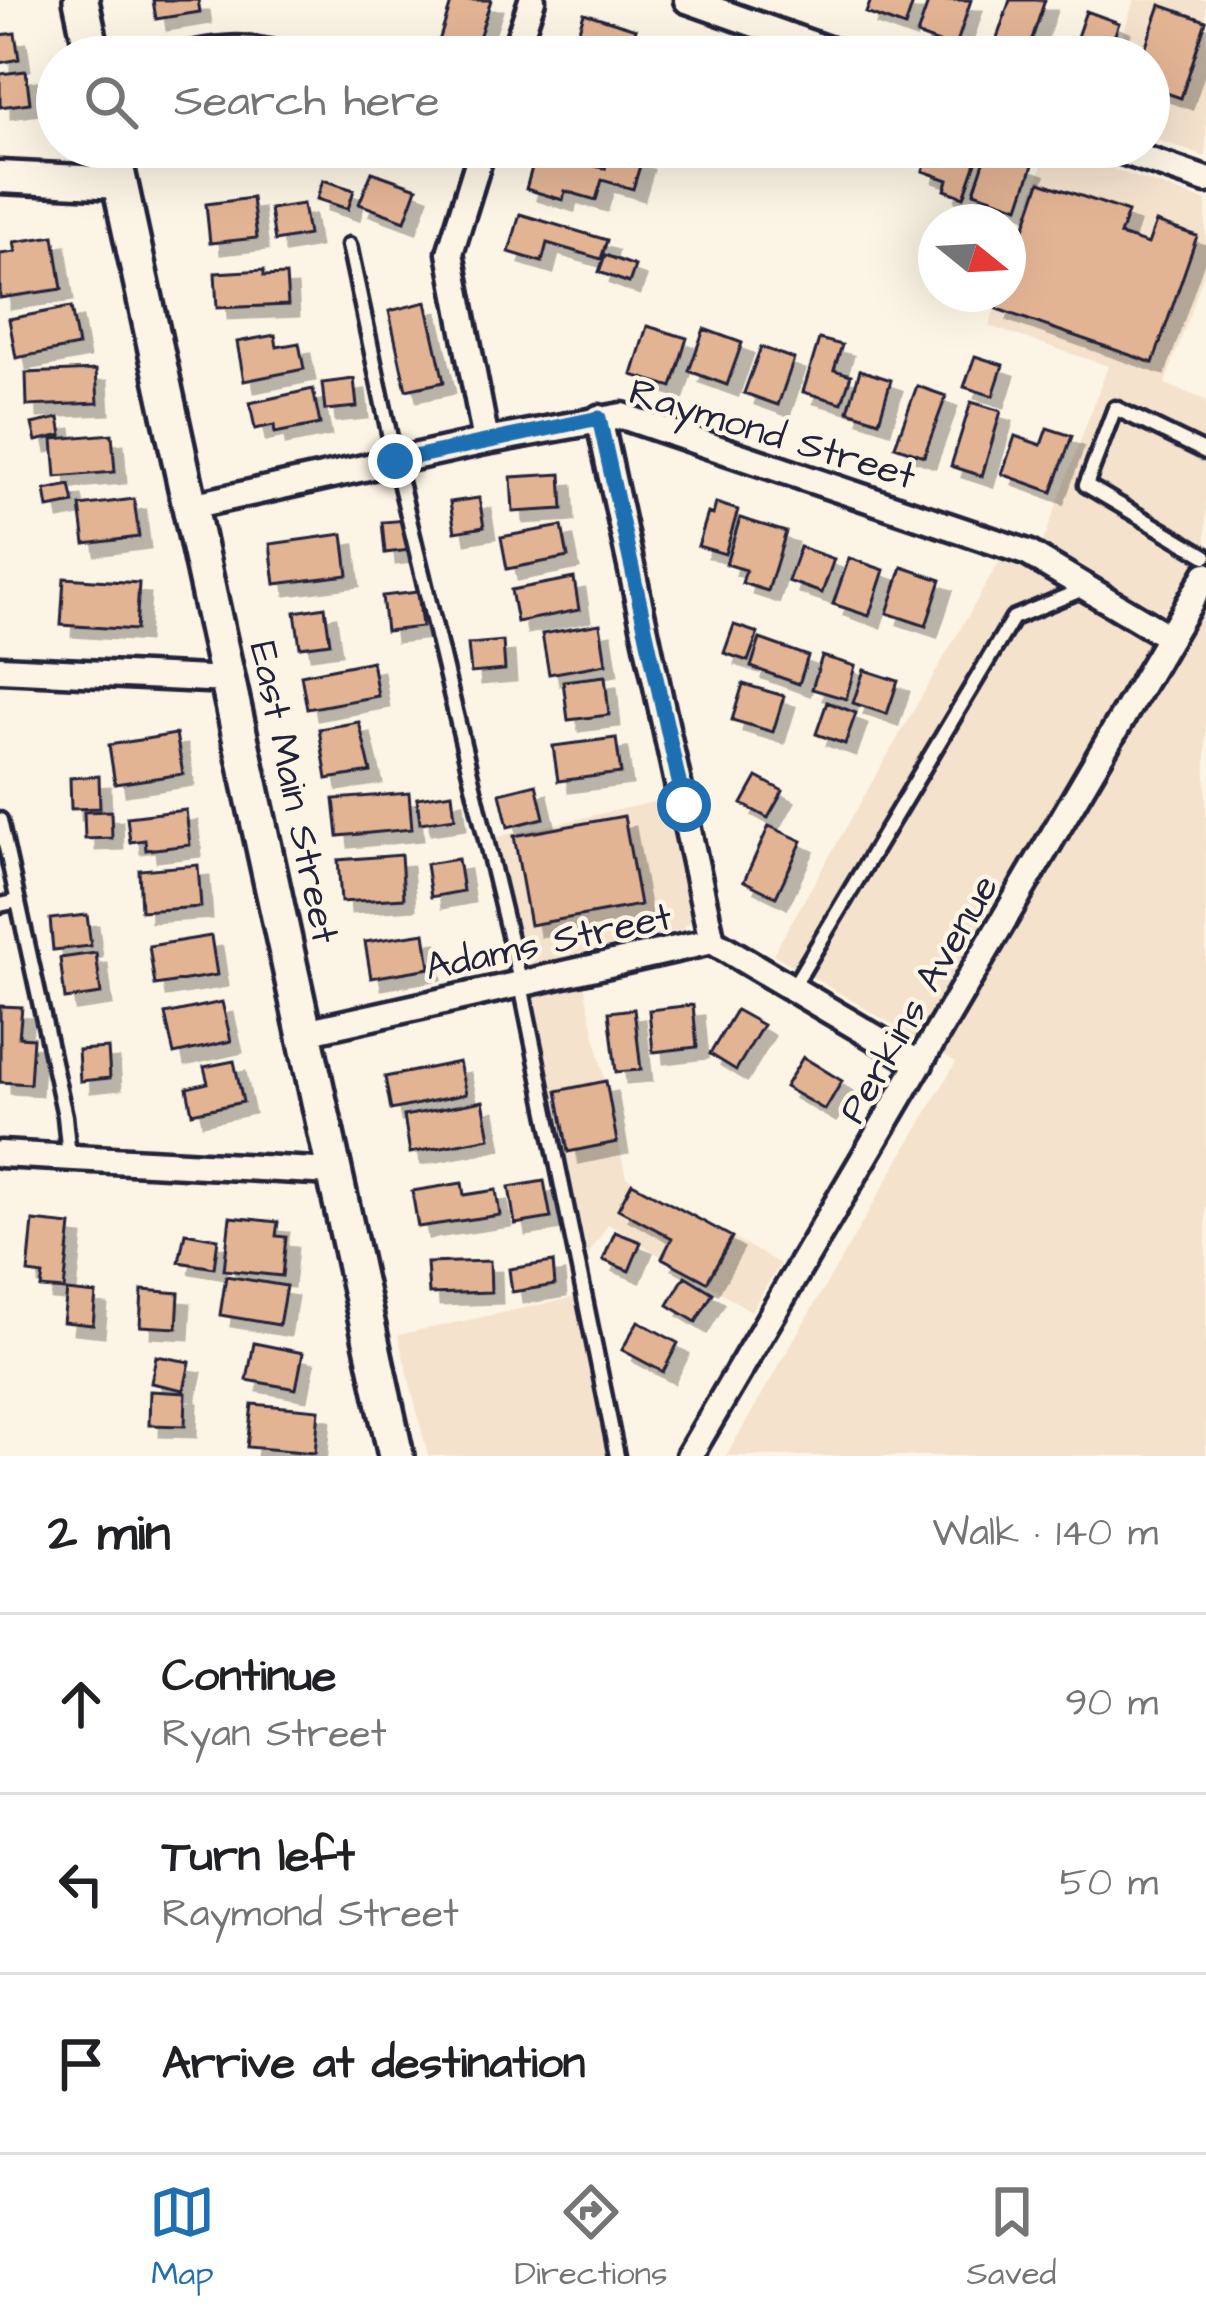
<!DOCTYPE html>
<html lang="en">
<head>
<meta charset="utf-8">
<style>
	:root { --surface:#fff; --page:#f6f6f6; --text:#202124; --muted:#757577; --line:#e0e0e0; --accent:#1f6fb2 }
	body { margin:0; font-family:"Architects Daughter",sans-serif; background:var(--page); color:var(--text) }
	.compass { position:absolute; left:918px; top:204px; width:108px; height:108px; border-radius:50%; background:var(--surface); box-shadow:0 12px 48px #0002; rotate:108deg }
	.stop { position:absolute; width:36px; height:36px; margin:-27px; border:9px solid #1f6fb2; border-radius:50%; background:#fff }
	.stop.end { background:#1f6fb2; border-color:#fff; box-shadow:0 3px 12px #0008 }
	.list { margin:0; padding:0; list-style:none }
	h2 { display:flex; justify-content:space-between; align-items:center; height:156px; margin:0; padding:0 48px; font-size:51px }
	h2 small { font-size:39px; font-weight:400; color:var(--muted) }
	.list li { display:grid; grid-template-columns:78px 1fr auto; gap:36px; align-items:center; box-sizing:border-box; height:180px; padding:0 48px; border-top:3px solid var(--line) }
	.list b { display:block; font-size:45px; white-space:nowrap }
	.list p { margin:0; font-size:39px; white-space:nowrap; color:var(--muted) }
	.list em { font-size:39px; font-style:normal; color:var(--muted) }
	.icon { flex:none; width:66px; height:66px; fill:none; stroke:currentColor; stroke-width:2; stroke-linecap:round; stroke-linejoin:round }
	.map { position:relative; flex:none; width:1206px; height:1456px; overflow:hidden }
	.search { position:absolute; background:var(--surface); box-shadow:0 12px 48px #0002; left:36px; right:36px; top:36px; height:132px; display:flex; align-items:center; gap:30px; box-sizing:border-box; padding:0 42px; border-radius:66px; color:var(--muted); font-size:45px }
	.sheet { height:696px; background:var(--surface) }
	nav { display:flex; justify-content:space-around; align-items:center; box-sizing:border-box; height:168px; border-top:3px solid var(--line); background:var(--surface); font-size:33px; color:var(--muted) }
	nav a { display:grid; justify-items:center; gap:6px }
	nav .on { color:var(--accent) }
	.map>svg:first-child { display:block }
</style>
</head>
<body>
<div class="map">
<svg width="1206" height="1456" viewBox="0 0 1206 1456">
	<defs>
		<filter id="shadow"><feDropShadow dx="11" dy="11" stdDeviation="0" flood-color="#0004"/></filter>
	</defs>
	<rect width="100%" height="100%" fill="#fcf5e5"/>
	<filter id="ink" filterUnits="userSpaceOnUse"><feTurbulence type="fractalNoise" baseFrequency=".00833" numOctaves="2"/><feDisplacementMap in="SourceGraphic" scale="24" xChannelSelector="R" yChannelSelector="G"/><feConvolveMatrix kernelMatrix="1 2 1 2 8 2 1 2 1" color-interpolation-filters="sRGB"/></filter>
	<g filter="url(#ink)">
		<path fill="#f4e2cd" d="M1134 0H1206V157L1149 137V57H1115Z
			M1048 147 1206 201V268L1165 384 1206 400V1456H726L956 1062 773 954 999 562 1032 572 1108 366 989 326 999 294H1008V268Z
			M667 799 691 906 689 923 681 930 577 953 626 1177 780 1264 751 1311 608 1224 588 1256 496 837Z
			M575 1297 608 1456H428L398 1335Z"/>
		<path fill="#e3b494" stroke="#22223b" stroke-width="3" filter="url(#shadow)" d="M153 0H198L200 12 156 19Z
			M452 0H491L473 57H434Z
			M871 0H914L905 27 866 13Z
			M929 0H971L955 49 917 35Z
			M1010 0H1045L1026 57 994 47Z
			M1160 5 1206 21 1181 98 1149 87V57H1142Z
			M1086 11 1119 23 1107 57H1070Z
			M584 13 636 29 627 57 572 53Z
			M15 33 19 59 0 63V35Z
			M26 71 30 103 0 107V74Z
			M932 147 981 148 964 197 945 190 948 180 923 171Z
			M610 150 642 159 633 189 602 180 596 200 565 191 563 200 526 189 533 164 543 167 547 152 605 169Z
			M988 150 1033 165 1019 207 974 192Z
			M372 172 417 188 405 221 359 204Z
			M323 180 354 190 348 209 317 199Z
			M1040 182 1128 212 1120 235 1148 244 1156 222 1197 236 1153 363 997 309 1002 294H1008V276Z
			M252 198 257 238 210 243 206 204Z
			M303 204 308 235 275 241 270 209Z
			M520 214 607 240 601 259 547 243 542 262 509 252Z
			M54 236 62 289 0 298V254L16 252 14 242Z
			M605 255 635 266 629 283 599 272Z
			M264 270V276L286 275 288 305 217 308 215 273Z
			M426 302 444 382 406 390 389 311Z
			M71 307 78 346 16 358 9 319Z
			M647 326 687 338 672 387 632 375Z
			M704 329 742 343 727 385 689 371Z
			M275 335 277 347 299 343 304 369 244 381 237 342Z
			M819 339 842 345 834 370 851 375 842 403 803 392Z
			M761 347 794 359 778 405 744 393Z
			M975 356 1003 365 993 396 964 387Z
			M96 370 98 403 27 406 26 373Z
			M860 370 891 380 879 421 848 411Z
			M354 379 357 407 325 410 322 383Z
			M917 386 946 396 924 456 895 446Z
			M313 389 320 424 275 433 274 425 255 429 250 403Z
			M971 402 1001 411 982 476 951 466Z
			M59 418 62 435 36 441 32 424Z
			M1047 428 1072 436 1052 492 1002 474 1015 436 1041 445Z
			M112 434 115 472 56 477 53 439Z
			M561 474 563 509 513 512 511 477Z
			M70 485 74 503 48 508 45 490Z
			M479 498 484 527 455 532 450 502Z
			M134 499 139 537 85 544 80 506Z
			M716 503 738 510 725 554 698 546 708 513 713 515Z
			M740 518 786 532 768 591 742 583 746 570 726 564Z
			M407 520 410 550 385 553 382 522Z
			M562 526 568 557 507 569 501 537Z
			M343 534 348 575 275 584 270 544Z
			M800 547 834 559 822 593 788 581Z
			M849 558 884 570 869 616 833 604Z
			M902 567 941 580 926 626 887 613Z
			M64 578 139 583 136 630 61 625Z
			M574 578 579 610 517 622 511 590Z
			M418 592 422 627 386 631 382 596Z
			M325 607 330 643 300 647 295 612Z
			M600 624 606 664 549 674 542 634Z
			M734 625 758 633 748 661 724 653Z
			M760 639 808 656 799 684 751 667Z
			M503 641 505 670 471 673 468 644Z
			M822 656 855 666 846 699 812 689Z
			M372 661 378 696 307 709 301 675Z
			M864 670 898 681 887 714 853 703Z
			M605 676 609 715 568 720 563 681Z
			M743 684 784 696 773 732 732 720Z
			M827 702 856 713 845 744 816 734Z
			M359 722 371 772 327 779 319 729Z
			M176 734 183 774 115 784 109 745Z
			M616 738 621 773 558 781 553 746Z
			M99 776 100 808 71 809 70 778Z
			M757 777 783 791 768 818 742 804Z
			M536 784 544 818 508 827 500 793Z
			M409 793 412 829 338 836 334 799Z
			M452 793 455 818 420 823 417 798Z
			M186 810 190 845 146 850 145 840 130 842 127 817Z
			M111 811 112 838 85 839 84 812Z
			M624 816 640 905 530 925 514 836Z
			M769 826 802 841 776 897 744 881Z
			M401 855 404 898 341 902 338 860Z
			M458 859 463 891 431 897 426 864Z
			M198 865 201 907 141 911 139 870Z
			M87 915 91 946 53 950 50 919Z
			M425 933 430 968 371 978 365 942Z
			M211 936 217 975 155 985 149 946Z
			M96 953 101 994 65 999 60 958Z
			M222 1002 231 1041 174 1054 165 1014Z
			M693 1005 697 1047 653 1052 649 1010Z
			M0 1006 22 1007 19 1037 33 1038 30 1084 0 1082Z
			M634 1009 641 1070 616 1072 609 1012Z
			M736 1010 763 1025 736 1070 710 1054Z
			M108 1048 110 1078 80 1081 78 1050Z
			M803 1057 842 1081 825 1110 785 1087Z
			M234 1061 243 1102 192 1113 187 1088 208 1083 204 1067Z
			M459 1062 466 1094 391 1110 385 1077Z
			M606 1081 617 1142 568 1152 557 1091Z
			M483 1101 490 1138 410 1153 404 1116Z
			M544 1181 551 1218 515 1224 509 1187Z
			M462 1183 464 1195 496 1190 500 1215 418 1227 412 1191Z
			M632 1183 732 1237 707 1282 662 1258 672 1238 618 1209Z
			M230 1217 278 1222 276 1236 286 1237 282 1276 224 1270Z
			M33 1221 71 1225 64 1290 41 1288 43 1275 28 1273Z
			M615 1232 641 1242 629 1271 603 1260Z
			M185 1233 218 1239 214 1268 179 1262Z
			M490 1261 491 1292 429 1294 427 1263Z
			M553 1262 555 1285 512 1292 509 1269Z
			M226 1276 286 1286 279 1325 220 1315Z
			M685 1276 713 1293 696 1322 668 1305Z
			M142 1290 179 1293 177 1328 140 1326Z
			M67 1291 96 1294 93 1325 63 1322Z
			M638 1321 678 1343 663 1372 622 1350Z
			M254 1343 303 1353 296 1389 247 1380Z
			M156 1356 190 1362 184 1390 151 1383Z
			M150 1391 186 1393 185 1426 149 1425Z
			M252 1404 319 1410 315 1453 247 1447Z"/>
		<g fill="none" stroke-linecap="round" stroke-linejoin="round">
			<defs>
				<path id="service" d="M154 57C215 43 246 35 305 57
					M349 245 395 461 521 985 617 1456
					M1206 452 1115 408 1086 485 1206 556
					M0 820 65 1116 69 1157
					M0 905 18 901
					M793 987 1013 618 1086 588"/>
				<path id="minor" d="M687 0 848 57
					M513 57 532 0
					M483 147 450 253 486 441
					M1110 147 1206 180
					M599 418 712 941
					M191 506 486 441 622 416 1028 553 1169 637
					M0 669 228 680
					M305 1032 712 941 920 1064
					M0 1154 333 1172
					M689 1456 1206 575"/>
				<path id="tertiary" d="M0 177 120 183"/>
				<path id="secondary" d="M81 0 93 57
					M112 147 396 1456"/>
			</defs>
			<use href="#service" stroke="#22223b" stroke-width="21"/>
			<use href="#minor" stroke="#22223b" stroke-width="33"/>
			<use href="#tertiary" stroke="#22223b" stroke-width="39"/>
			<use href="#secondary" stroke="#22223b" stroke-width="42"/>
			<use href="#service" stroke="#fcf5e5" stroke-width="12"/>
			<use href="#minor" stroke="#fcf5e5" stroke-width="24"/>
			<use href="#tertiary" stroke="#fcf5e5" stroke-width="30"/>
			<use href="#secondary" stroke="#fcf5e5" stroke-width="33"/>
		</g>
	</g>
	<g fill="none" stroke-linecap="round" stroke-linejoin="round" filter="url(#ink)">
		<path stroke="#1f6fb2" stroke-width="15" d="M395 461 599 418 684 805"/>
	</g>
	<g text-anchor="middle" stroke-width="9" stroke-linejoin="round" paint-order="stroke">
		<g font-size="39" fill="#22223b" stroke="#fcf5e5">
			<text transform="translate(773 432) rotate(17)" y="14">Raymond Street</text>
			<text transform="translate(296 792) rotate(78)" y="14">East Main Street</text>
			<text transform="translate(548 940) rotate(-12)" y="14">Adams Street</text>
			<text transform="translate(917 998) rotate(-60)" y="14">Perkins Avenue</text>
		</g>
	</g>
</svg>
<svg class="compass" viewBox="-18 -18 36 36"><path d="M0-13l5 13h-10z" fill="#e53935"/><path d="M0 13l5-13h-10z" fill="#757577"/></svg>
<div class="stop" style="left:684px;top:805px"></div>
<div class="stop end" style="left:395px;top:461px"></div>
<div class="search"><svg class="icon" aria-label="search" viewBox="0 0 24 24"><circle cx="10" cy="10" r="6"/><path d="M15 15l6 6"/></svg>Search here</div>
</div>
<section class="sheet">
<h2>2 min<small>Walk · 140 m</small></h2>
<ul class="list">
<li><svg class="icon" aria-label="ahead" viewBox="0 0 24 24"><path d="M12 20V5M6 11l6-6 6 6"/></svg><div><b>Continue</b><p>Ryan Street</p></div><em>90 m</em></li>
<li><svg class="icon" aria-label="left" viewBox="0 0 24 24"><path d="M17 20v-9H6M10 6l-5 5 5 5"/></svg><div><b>Turn left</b><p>Raymond Street</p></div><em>50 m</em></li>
<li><svg class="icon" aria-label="arrive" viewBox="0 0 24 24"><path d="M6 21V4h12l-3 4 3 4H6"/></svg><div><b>Arrive at destination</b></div></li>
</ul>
</section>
<nav>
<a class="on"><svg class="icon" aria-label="map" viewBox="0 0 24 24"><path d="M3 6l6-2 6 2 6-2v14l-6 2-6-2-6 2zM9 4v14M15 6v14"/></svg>Map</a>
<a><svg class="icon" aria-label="directions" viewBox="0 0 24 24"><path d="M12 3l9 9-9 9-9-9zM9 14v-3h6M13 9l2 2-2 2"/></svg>Directions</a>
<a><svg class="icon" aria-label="saved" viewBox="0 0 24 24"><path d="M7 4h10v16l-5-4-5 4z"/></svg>Saved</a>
</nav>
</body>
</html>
